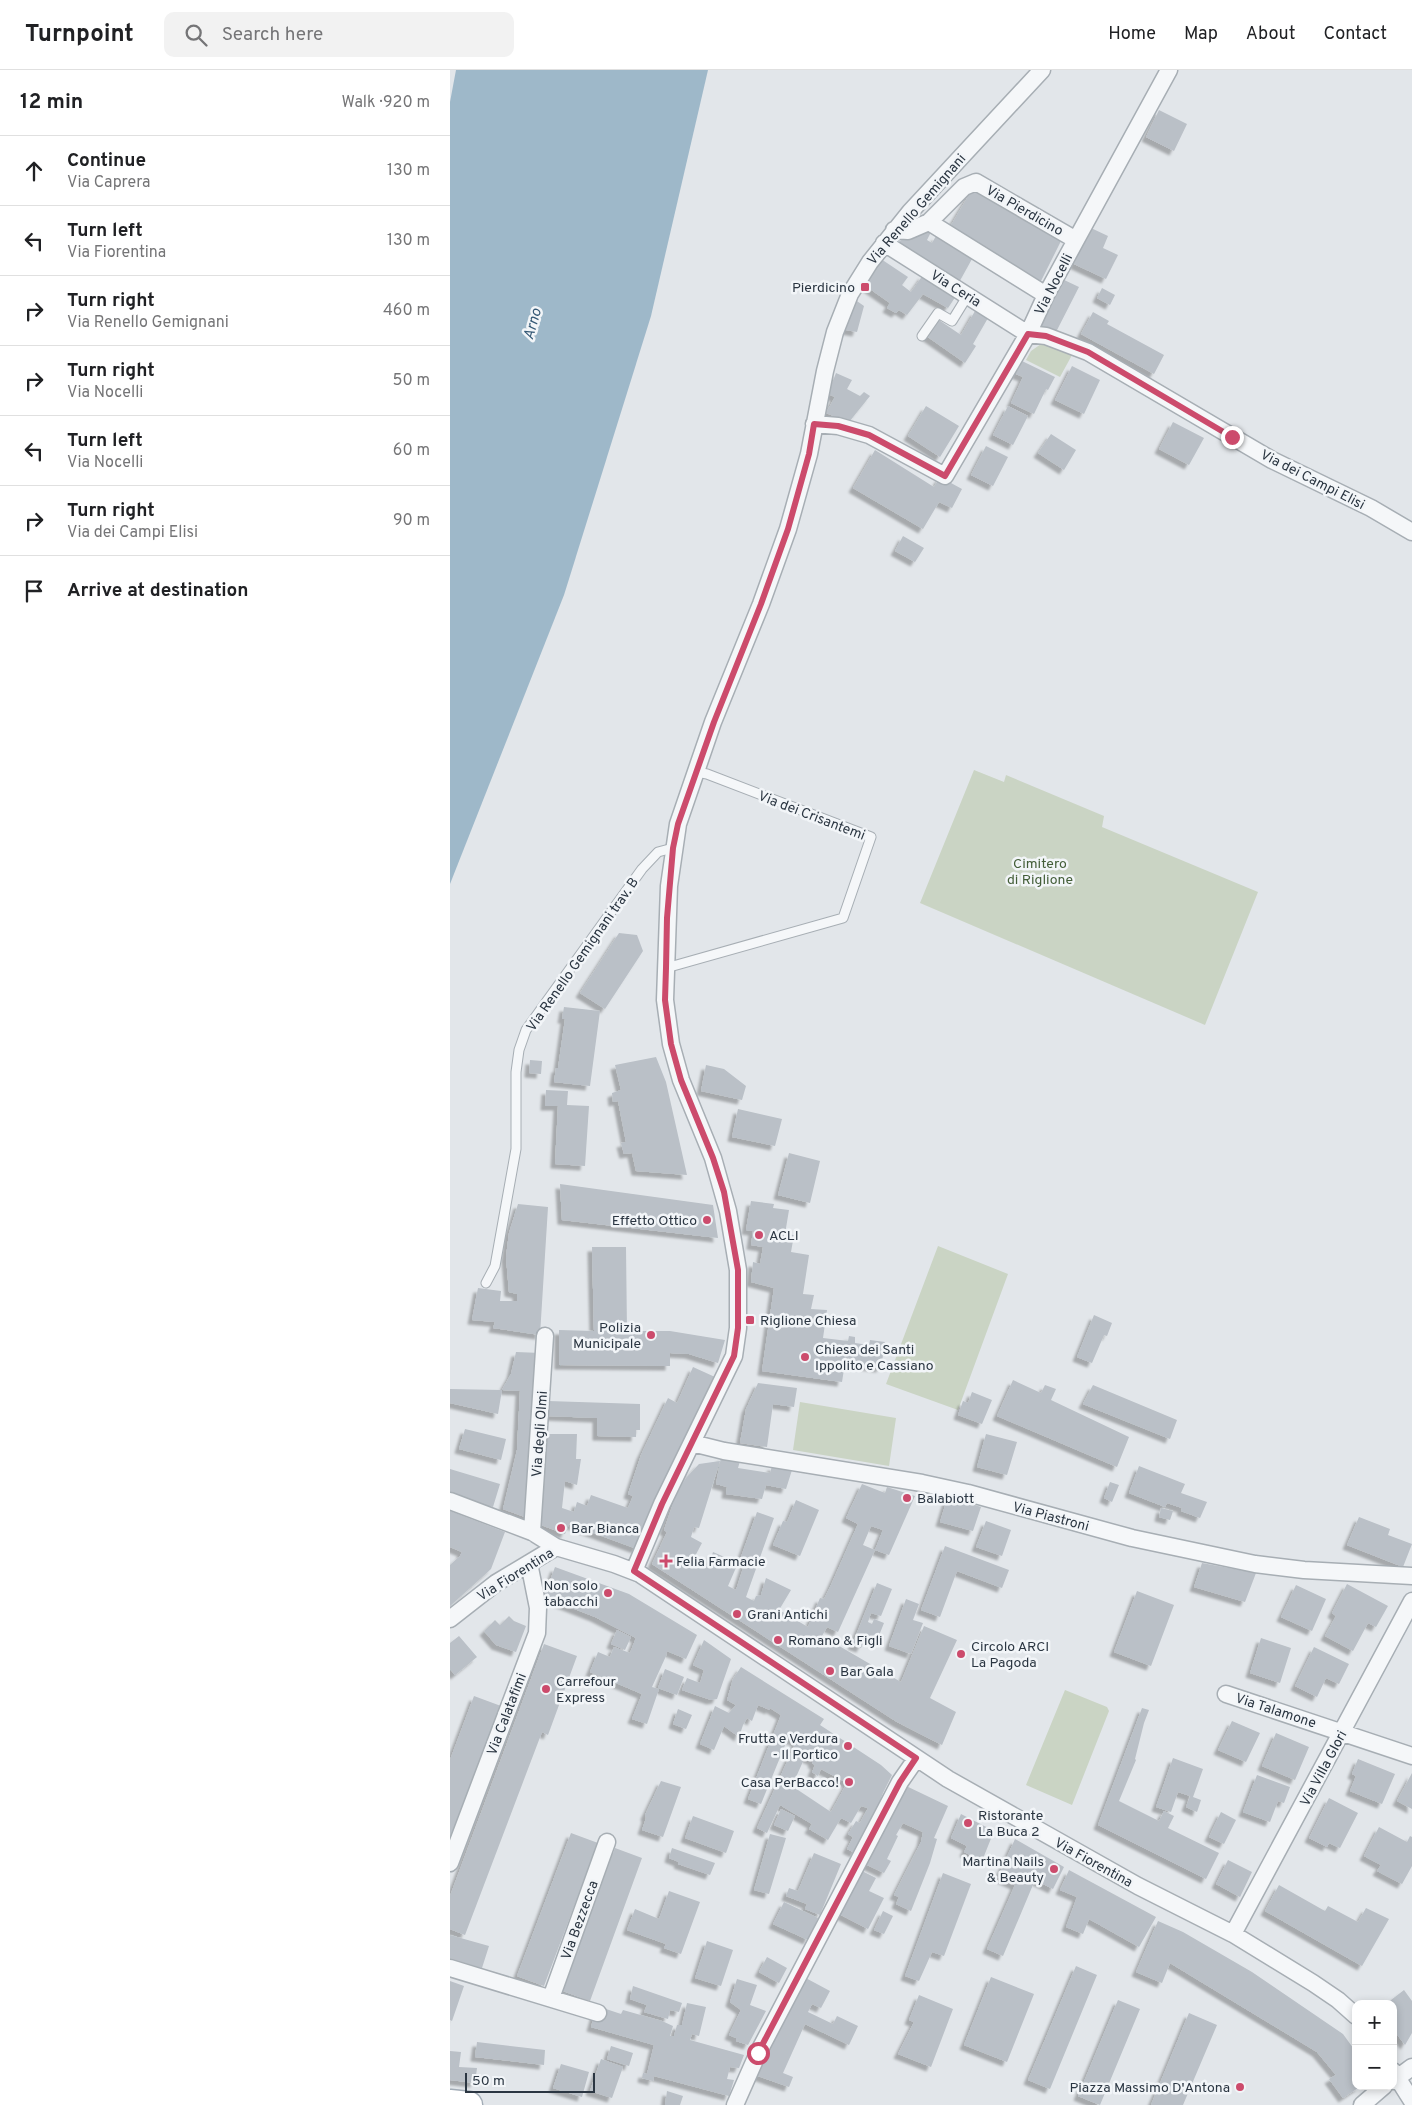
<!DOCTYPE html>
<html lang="en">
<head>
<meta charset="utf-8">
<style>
	:root { --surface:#fff; --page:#f2f2f2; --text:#202124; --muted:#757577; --line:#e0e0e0 }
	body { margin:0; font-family:Overpass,sans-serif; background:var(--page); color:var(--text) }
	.controls { position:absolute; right:15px; bottom:15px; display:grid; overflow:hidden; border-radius:10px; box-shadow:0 2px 8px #0003 }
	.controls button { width:45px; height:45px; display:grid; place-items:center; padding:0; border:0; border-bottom:1px solid var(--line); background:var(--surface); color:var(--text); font:25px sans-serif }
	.scale { position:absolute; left:15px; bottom:12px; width:130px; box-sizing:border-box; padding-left:5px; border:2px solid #2b3642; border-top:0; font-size:14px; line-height:18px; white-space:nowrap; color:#2b3642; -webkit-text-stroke:4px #f2f5f8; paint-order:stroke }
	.stop { position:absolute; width:15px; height:15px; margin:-11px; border:4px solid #cc4b6c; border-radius:50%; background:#fff }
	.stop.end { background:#cc4b6c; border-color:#fff; box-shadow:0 1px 5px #0008 }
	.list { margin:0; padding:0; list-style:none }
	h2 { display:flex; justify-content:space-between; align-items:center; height:65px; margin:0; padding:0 20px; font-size:21px }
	h2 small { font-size:16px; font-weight:400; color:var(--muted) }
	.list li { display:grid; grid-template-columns:32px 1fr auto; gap:15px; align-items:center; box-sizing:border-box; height:70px; padding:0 20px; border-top:1px solid var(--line) }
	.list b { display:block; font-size:19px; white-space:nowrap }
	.list p { margin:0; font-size:16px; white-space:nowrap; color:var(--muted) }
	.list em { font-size:16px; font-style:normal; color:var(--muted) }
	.icon { flex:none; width:28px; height:28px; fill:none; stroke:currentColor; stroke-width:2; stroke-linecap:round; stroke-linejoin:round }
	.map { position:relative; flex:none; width:962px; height:2035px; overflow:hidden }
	header { display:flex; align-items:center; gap:30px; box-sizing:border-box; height:70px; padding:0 25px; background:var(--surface); border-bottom:1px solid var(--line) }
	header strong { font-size:24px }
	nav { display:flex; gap:28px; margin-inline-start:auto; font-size:18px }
	.search { width:350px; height:45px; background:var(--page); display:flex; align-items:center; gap:12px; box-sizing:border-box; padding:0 18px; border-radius:10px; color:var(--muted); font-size:19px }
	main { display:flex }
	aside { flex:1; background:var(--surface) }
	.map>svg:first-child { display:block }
</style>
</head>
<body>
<header>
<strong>Turnpoint</strong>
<div class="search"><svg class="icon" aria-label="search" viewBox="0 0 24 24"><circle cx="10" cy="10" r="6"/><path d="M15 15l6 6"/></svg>Search here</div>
<nav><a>Home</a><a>Map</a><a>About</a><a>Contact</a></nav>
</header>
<main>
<aside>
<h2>12 min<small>Walk · 920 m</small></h2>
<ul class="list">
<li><svg class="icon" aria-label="ahead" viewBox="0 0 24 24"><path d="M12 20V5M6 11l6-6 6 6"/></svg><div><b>Continue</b><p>Via Caprera</p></div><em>130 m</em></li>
<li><svg class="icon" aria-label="left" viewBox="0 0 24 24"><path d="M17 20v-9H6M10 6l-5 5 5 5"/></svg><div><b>Turn left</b><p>Via Fiorentina</p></div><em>130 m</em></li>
<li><svg class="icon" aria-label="right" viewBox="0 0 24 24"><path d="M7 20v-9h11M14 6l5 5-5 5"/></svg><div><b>Turn right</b><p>Via Renello Gemignani</p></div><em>460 m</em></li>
<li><svg class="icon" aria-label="right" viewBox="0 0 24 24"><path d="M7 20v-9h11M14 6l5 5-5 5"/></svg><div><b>Turn right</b><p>Via Nocelli</p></div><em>50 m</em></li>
<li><svg class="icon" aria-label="left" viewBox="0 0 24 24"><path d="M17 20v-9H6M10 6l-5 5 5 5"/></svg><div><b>Turn left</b><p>Via Nocelli</p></div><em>60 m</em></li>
<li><svg class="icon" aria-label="right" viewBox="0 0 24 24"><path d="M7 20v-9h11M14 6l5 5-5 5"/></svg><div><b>Turn right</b><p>Via dei Campi Elisi</p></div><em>90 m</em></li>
<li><svg class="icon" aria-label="arrive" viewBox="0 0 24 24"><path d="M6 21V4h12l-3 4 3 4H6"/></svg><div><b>Arrive at destination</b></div></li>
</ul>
</aside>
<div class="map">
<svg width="962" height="2035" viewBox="0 0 962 2035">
	<defs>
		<filter id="shadow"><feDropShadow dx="-4.5" dy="4.5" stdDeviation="1" flood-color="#0004"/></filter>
	</defs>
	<rect width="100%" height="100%" fill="#e2e6ea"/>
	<path fill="#cad4c4" d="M591 274 604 276 622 285 610 307 576 290 581 281Z
		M524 700 554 712 556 705 654 746 652 757 808 822 755 955 470 833Z
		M488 1176 558 1204 508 1340 436 1314Z
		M350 1332 446 1348 439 1396 343 1380Z
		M615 1620 657 1637 659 1641 622 1735 576 1715Z"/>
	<path fill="#9eb8c9" d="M6 0H258L201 246 114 525 0 814V32Z"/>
	<path fill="#bac0c7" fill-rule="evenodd" filter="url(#shadow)" d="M709 40 737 54 724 81 696 67Z
		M523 118 611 171 589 215 539 186 541 179 500 157Z
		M641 158 658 166 653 178 668 185 656 209 624 194Z
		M476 161 481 162 477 170 482 173 486 166 522 189 507 216 444 175 458 165Z
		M428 187 458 207 452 215 461 222 473 205 506 226 498 238 473 224 457 245 449 240 446 243 437 238 440 233 410 212Z
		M610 208 629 217 606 262 586 254Z
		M652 218 665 225 660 235 647 228Z
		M404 229 414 236 407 262 396 260Z
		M525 241 538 248 523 274 526 276 515 293 475 265 486 248 511 265Z
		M643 242 659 251 657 254 714 285 704 304 631 264Z
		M572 291 605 307 598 320 596 319 584 344 561 333 573 307 566 304Z
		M622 296 650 310 634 344 605 330Z
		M386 303 402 310 397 319 410 326 414 322 420 326 399 352 376 343 385 327 378 324Z
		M476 336 509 356 490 387 458 366Z
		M558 336 578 346 563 375 543 365Z
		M723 352 754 368 739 395 709 379Z
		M601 364 626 380 614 400 588 383Z
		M536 376 558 387 543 416 521 405Z
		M425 380 484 417 490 407 512 419 502 438 489 432 473 459 403 418Z
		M453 466 474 478 465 492 445 481Z
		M169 863 187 865 193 881 155 939 130 923Z
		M114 937 150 941 140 1016 104 1012 106 998H108L115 949H112Z
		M206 987 216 1012 237 1105 186 1101 182 1083 174 1084 171 1073 176 1072 168 1031 163 1032 162 1023 171 1020 165 995Z
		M80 990 92 991 91 1004 79 1003Z
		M256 995 274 999 296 1016 292 1030 251 1021Z
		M96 1020 118 1021 117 1035 139 1036 135 1096 105 1094 108 1036H95Z
		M288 1039 332 1049 325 1076 282 1067Z
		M339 1083 370 1091 360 1133 328 1125Z
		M110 1114 263 1135 268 1168 112 1150Z
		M301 1131 324 1134 323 1138 339 1140 335 1164 344 1165 341 1182 359 1185 353 1224 364 1225 361 1239 377 1240 373 1268 398 1271 399 1266 405 1267V1273L419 1275 420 1270 435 1272 431 1298 395 1293 392 1312 312 1301 324 1218 301 1212 303 1192 310 1194 313 1177 301 1175 303 1161 296 1160Z
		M68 1134 98 1137 90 1265 43 1258 45 1252 22 1250 28 1218 51 1221 50 1231H67V1224L59 1222 56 1187 59 1163Z
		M142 1177H176L177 1261H220L275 1270 268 1293 239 1284 220 1283V1296L109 1295V1260L144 1261Z
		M644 1245 662 1253 657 1266 654 1265 642 1293 627 1287Z
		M66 1282 91 1283 80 1449 53 1439 67 1380 70 1321 52 1320 61 1304Z
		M243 1297 265 1307 187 1479 119 1454 115 1464 91 1455 98 1364H127L126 1389H131L127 1415 115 1411 112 1438 124 1442 127 1432 137 1436 141 1425 178 1438 183 1426 178 1424 191 1385 218 1328 227 1333Z
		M563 1310 591 1323 595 1315 606 1319 601 1330 679 1367 667 1397 547 1346Z
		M308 1313 347 1318 344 1337 323 1334 317 1377 290 1373 296 1339Z
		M643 1315 727 1350 720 1369 633 1334Z
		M0 1319 52 1320 48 1344 0 1333Z
		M522 1322 542 1330 532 1354 508 1345 513 1331 518 1333Z
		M98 1331 190 1334V1360H186V1367L147 1366V1348L97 1346Z
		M15 1359 56 1369 51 1390 9 1379Z
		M536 1364 567 1372 557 1405 527 1397Z
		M271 1387 290 1391 288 1398 320 1403 322 1396 342 1400 336 1419 316 1415 312 1429 276 1424 277 1417 266 1414Z
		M270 1391 249 1458 244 1457 241 1467 252 1473 244 1488 258 1497 263 1482 288 1493 278 1516 286 1520 296 1489 291 1487 307 1442 324 1448 296 1527 304 1531 306 1526 311 1525 316 1508 341 1520 329 1540 358 1557 370 1528 374 1529 381 1515 408 1454 396 1448 412 1414 435 1423 437 1417 465 1426 439 1485 425 1480 433 1460 421 1456 413 1475 425 1480 388 1562 377 1557 372 1566 451 1612 474 1556 507 1570 480 1628 506 1642 492 1675 447 1652 202 1494 217 1462 214 1460 226 1425 236 1408 249 1394Z
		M689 1396 735 1414 731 1423 757 1432 750 1448 731 1441 732 1438 717 1433 715 1437 679 1423Z
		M0 1399 50 1414 43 1437 0 1424Z
		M660 1412 669 1415 662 1432 654 1428Z
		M498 1426 531 1437 523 1461 490 1452Z
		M346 1430 369 1440 350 1486 323 1475 333 1451 337 1452Z
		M711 1438 723 1441 720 1450 709 1447Z
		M0 1441 55 1462 41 1499 0 1536V1495L10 1486 12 1482 0 1477Z
		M909 1447 940 1459 938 1465 962 1474 953 1497 897 1475Z
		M536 1451 561 1460 552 1486 526 1477Z
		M495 1476 559 1500 552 1518 507 1501 490 1547 471 1540Z
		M752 1493 806 1503 795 1532 744 1517Z
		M105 1497 179 1524 247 1565 236 1589 217 1581 216 1586 202 1617 209 1619 197 1654 182 1649 192 1624 140 1602 148 1582 160 1587 164 1577 180 1583 186 1568 145 1547 94 1527Z
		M427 1513 442 1519 431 1546 421 1543 418 1552 422 1554 424 1549 434 1553 426 1573 415 1569 411 1578 402 1575Z
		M897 1514 938 1536 926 1557 918 1553 903 1581 875 1566 886 1546 882 1543Z
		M846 1515 876 1529 862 1561 831 1547Z
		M687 1521 724 1535 701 1596 664 1582Z
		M456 1529 469 1534 463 1550 473 1553 461 1584 439 1576Z
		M59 1546 64 1551 76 1556 66 1582 46 1575 34 1561 45 1550 50 1555Z
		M167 1560 181 1567 175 1580 161 1574Z
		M9 1566 27 1587 5 1605 0 1599V1573Z
		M811 1568 841 1578 830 1613 800 1603Z
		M254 1570 281 1589 267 1629 261 1630 232 1620 237 1608 250 1613 254 1600 243 1595Z
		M94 1574 127 1586 98 1665 92 1662 15 1865 0 1859V1826Z
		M864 1577 899 1594 889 1614 876 1608 867 1627 845 1616Z
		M291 1597 374 1649 370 1655 431 1695 442 1705 433 1723 423 1749 405 1783 397 1779 403 1767 398 1764 406 1751 410 1753 418 1738 411 1736 401 1753 391 1748 378 1770 359 1759 362 1754 330 1735 317 1763 307 1758 346 1672 338 1668 311 1734 298 1729 331 1645 320 1638V1640L308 1635 302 1651 297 1648 293 1655 289 1667 274 1656 264 1680 250 1674 265 1636 279 1643 286 1635 277 1630 283 1609ZM355 1687 363 1691 362 1693 365 1695 362 1702 368 1706 371 1699 397 1713 381 1742 342 1716Z
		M215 1599 234 1607 227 1625 208 1618Z
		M24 1626 51 1636 0 1770V1690Z
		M692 1638 699 1640 694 1653 685 1689 686 1690 669 1731 709 1751 714 1741 724 1746 718 1758 769 1783 756 1809 648 1755Z
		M228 1639 242 1645 236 1659 223 1654Z
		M782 1651 810 1663 796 1692 768 1680Z
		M826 1663 859 1677 845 1710 812 1696Z
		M723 1688 753 1699 743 1727 751 1730 747 1742 736 1737 740 1726 728 1722 721 1742 706 1737Z
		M908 1689 945 1704 932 1734 900 1721 906 1706 902 1704Z
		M962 1703V1739L947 1731Z
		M807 1705 840 1717 834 1733 828 1731 820 1752 793 1742Z
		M211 1711 231 1717 213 1767 192 1760 196 1748 195 1745Z
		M452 1714 498 1736 484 1768 487 1769 480 1793 461 1841 446 1834 449 1827 444 1825 471 1772 473 1762 453 1753 446 1765 448 1766 437 1789 441 1791 434 1803 413 1793Z
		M879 1728 908 1743 890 1778 879 1773 877 1777 859 1768Z
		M331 1739 345 1746 338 1761 324 1755Z
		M771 1742 786 1750 774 1774 759 1767Z
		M511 1744 544 1761 532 1791 514 1782 517 1776 501 1768Z
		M243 1746 284 1761 276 1783 235 1768Z
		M929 1757 957 1772 960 1766 962 1767V1796L952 1814 927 1801 931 1795 914 1786Z
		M121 1763 148 1773 94 1916 67 1906Z
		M320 1764 336 1768 319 1824 304 1820Z
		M565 1769 614 1797 603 1819 585 1810 553 1886 537 1879 565 1815 548 1807Z
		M165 1778 192 1788 140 1931 113 1921Z
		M222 1778 265 1793 260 1805 228 1794 229 1792 219 1788Z
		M364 1783 391 1794 370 1845 355 1839 357 1834 336 1826 339 1818 348 1821Z
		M778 1790 802 1802 790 1827 766 1814Z
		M619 1800 706 1847 689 1877 639 1849 633 1864 616 1857 627 1827 610 1820Z
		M412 1801 426 1808 419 1821 434 1828 418 1859 389 1844Z
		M493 1803 521 1814 494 1886 482 1882 469 1911 455 1906Z
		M829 1815 875 1841 878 1836 908 1852 916 1838 939 1849 912 1896 815 1841Z
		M219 1821 250 1832 231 1884 214 1878 216 1874 177 1860 185 1839 209 1849Z
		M334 1832 368 1848 358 1870 323 1854Z
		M433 1841 443 1846 434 1864 424 1860Z
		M708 1851 733 1862 802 1902 893 1964 906 1982V2016H911L893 2028 879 2009 886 2005 867 1982 720 1893 712 1913 686 1902Z
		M0 1865 39 1876 32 1898 0 1888Z
		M257 1871 283 1880 271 1916 245 1908Z
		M317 1887 337 1898 329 1913 309 1902Z
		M626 1896 647 1905 600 2019 578 2010Z
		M352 1906 380 1921 371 1938 362 1934 358 1942 383 1954 387 1946 408 1956 399 1975 355 1954 333 2003 343 2007 339 2017 305 2005Z
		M541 1907 584 1924 557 1992 514 1975Z
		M287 1909 307 1915 300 1935 316 1941 298 1975 286 1971V1968L279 1965 291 1940 280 1932Z
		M0 1911 14 1916 2 1951 0 1950Z
		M183 1916 232 1933 229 1942 220 1940 218 1949 194 1942 197 1935 180 1929Z
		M954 1920 962 1931V1963L955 1975 943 1959V1934H936Z
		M469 1925 503 1939 481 1997 448 1984 464 1952 459 1950Z
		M668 1930 690 1939 650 2035 628 2026Z
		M237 1933 256 1937 249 1966 242 1964 240 1970 294 1985 289 1998 280 1997 277 2009 284 2010 279 2026 204 2006 203 2011 192 2008 193 2003 197 2004 204 1975 141 1957 147 1936 171 1944 173 1940 212 1951 223 1956 220 1966H224L227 1955H232Z
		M739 1943 767 1955 733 2035H701Z
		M27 1972 95 1980 94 1995 25 1987Z
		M161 1976 183 1983 179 1996 157 1989Z
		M0 1981 11 1982 9 1997 27 1998 25 2013 0 2010Z
		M151 1989 173 1997 162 2028 140 2021Z
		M111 1994 139 2002 132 2027 103 2018Z
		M217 2021 233 2026 230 2035H215Z"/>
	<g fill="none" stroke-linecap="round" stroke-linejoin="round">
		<defs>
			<path id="lane" d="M472 266 488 243 502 251 518 225
				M216 898 393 848 421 767 257 704 247 702
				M36 1213 45 1196 66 1079V1002L69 980 76 960 192 799 208 782 223 778"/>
			<path id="street" d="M479 152 514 117 526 112 626 170
				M444 160 458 161 479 152 596 225
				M434 173 578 264 596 266 638 282 822 390 921 438 962 462
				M364 354 388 356 419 365 495 406 578 264 596 225 626 170 719 0
				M242 1373 274 1381 472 1413 518 1423 682 1468 805 1494 854 1500 962 1506
				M0 1431 82 1462 106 1477
				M82 1462 95 1266
				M184 1501 212 1434 284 1286 288 1258V1200L278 1141 263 1088 231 1010 221 974 215 930 219 816 228 754 263 652 311 534 338 459 359 384 375 301 385 262 400 224 420 192 460 142 592 0
				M0 1549 46 1513 106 1477 164 1494 190 1504 498 1709 688 1816 783 1864 863 1913 888 1930 906 1946
				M776 1624 962 1686
				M0 1793 87 1563 88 1538 79 1493
				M783 1864 962 1531
				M0 1898 148 1943
				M101 1928 157 1772
				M943 2001 962 2031
				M943 2011 962 1997
				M285 2035 308 1983 450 1712 466 1689
				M912 2035 934 2016"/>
			<path id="primary" d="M0 2033 19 2035"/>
		</defs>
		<use href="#lane" stroke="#a7aeb4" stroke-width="11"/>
		<use href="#street" stroke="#a7aeb4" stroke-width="19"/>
		<use href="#primary" stroke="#a2acb6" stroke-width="29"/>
		<use href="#lane" stroke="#f5f7f9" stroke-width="9"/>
		<use href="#street" stroke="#f5f7f9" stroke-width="16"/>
		<use href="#primary" stroke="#fff" stroke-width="26"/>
	</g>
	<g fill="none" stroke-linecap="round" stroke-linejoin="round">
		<path stroke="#cc4b6c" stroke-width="6" d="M308 1983 450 1712 466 1688 184 1501 212 1434 284 1286 288 1258V1200L274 1122 263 1088 231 1010 221 974 215 930 216 898 217 848 223 778 228 754 264 652 311 534 338 459 359 384 364 354 388 356 419 365 495 406 578 264 596 266 638 282 782 367"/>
	</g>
	<g fill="#cc4b6c" stroke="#f2f5f8" stroke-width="2">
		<rect x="410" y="212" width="10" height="10" rx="2.5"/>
		<circle cx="257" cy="1150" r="5"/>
		<circle cx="309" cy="1165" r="5"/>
		<rect x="295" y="1245" width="10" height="10" rx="2.5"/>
		<circle cx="201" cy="1265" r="5"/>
		<circle cx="355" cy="1287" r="5"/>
		<circle cx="457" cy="1428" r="5"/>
		<circle cx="111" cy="1458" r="5"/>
		<path d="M213.5 1483.5h5v5h5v5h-5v5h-5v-5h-5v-5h5z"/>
		<circle cx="158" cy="1523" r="5"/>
		<circle cx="287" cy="1544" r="5"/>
		<circle cx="328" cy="1570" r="5"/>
		<circle cx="511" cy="1584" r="5"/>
		<circle cx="380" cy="1601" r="5"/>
		<circle cx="96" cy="1619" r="5"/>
		<circle cx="398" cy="1676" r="5"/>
		<circle cx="399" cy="1712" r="5"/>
		<circle cx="518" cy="1753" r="5"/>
		<circle cx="604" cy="1799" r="5"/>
		<circle cx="790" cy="2017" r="5"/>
	</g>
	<g text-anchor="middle" stroke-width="5" stroke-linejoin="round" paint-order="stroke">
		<g font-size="14" fill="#2b3642" stroke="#f2f5f8">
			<text transform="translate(466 139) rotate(-49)" y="5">Via Renello Gemignani</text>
			<text transform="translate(575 140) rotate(30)" y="5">Via Pierdicino</text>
			<text transform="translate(603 214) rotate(-63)" y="5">Via Nocelli</text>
			<text transform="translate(506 218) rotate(32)" y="5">Via Ceria</text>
			<text transform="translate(863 409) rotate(27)" y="5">Via dei Campi Elisi</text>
			<text transform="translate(362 745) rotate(21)" y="5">Via dei Crisantemi</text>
			<text transform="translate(132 884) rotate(-55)" y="5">Via Renello Gemignani trav. B</text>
			<text transform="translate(89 1364) rotate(-86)" y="5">Via degli Olmi</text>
			<text transform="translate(601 1446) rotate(15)" y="5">Via Piastroni</text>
			<text transform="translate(65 1504) rotate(-32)" y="5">Via Fiorentina</text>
			<text transform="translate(826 1640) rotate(18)" y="5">Via Talamone</text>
			<text transform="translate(56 1644) rotate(-69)" y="5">Via Calatafimi</text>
			<text transform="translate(873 1698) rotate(-62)" y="5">Via Villa Glori</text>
			<text transform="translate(644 1792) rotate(29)" y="5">Via Fiorentina</text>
			<text transform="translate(129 1850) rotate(-70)" y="5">Via Bezzecca</text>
		</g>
		<g font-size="14" fill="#2b3642" stroke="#f2f5f8" text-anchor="start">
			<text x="405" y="222" text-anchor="end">Pierdicino</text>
			<text x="247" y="1155" text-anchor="end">Effetto Ottico</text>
			<text x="319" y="1170">ACLI</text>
			<text x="310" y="1255">Riglione Chiesa</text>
			<text x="191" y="1262" text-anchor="end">Polizia<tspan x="191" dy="16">Municipale</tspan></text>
			<text x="365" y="1284">Chiesa dei Santi<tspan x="365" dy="16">Ippolito e Cassiano</tspan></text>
			<text x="467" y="1433">Balabiott</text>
			<text x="121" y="1463">Bar Bianca</text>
			<text x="226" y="1496">Felia Farmacie</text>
			<text x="148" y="1520" text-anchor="end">Non solo<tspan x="148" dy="16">tabacchi</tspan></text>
			<text x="297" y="1549">Grani Antichi</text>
			<text x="338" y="1575">Romano &amp; Figli</text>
			<text x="521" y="1581">Circolo ARCI<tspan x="521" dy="16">La Pagoda</tspan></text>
			<text x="390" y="1606">Bar Gala</text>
			<text x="106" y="1616">Carrefour<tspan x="106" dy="16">Express</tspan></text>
			<text x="388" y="1673" text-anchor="end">Frutta e Verdura<tspan x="388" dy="16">- Il Portico</tspan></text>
			<text x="389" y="1717" text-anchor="end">Casa PerBacco!</text>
			<text x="528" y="1750">Ristorante<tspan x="528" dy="16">La Buca 2</tspan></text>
			<text x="594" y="1796" text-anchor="end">Martina Nails<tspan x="594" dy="16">&amp; Beauty</tspan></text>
			<text x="780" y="2022" text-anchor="end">Piazza Massimo D'Antona</text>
		</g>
		<g font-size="14" fill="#435e38" stroke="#f2f5f8">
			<text x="590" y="798">Cimitero<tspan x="590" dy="16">di Riglione</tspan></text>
		</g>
		<g font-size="15" font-style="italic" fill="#355976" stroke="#f2f5f8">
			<text transform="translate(82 254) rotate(-74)" y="5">Arno</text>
		</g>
	</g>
</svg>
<div class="controls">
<button>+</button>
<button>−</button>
</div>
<div class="scale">50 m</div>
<div class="stop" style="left:308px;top:1983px"></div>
<div class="stop end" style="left:782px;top:367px"></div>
</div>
</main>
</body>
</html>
